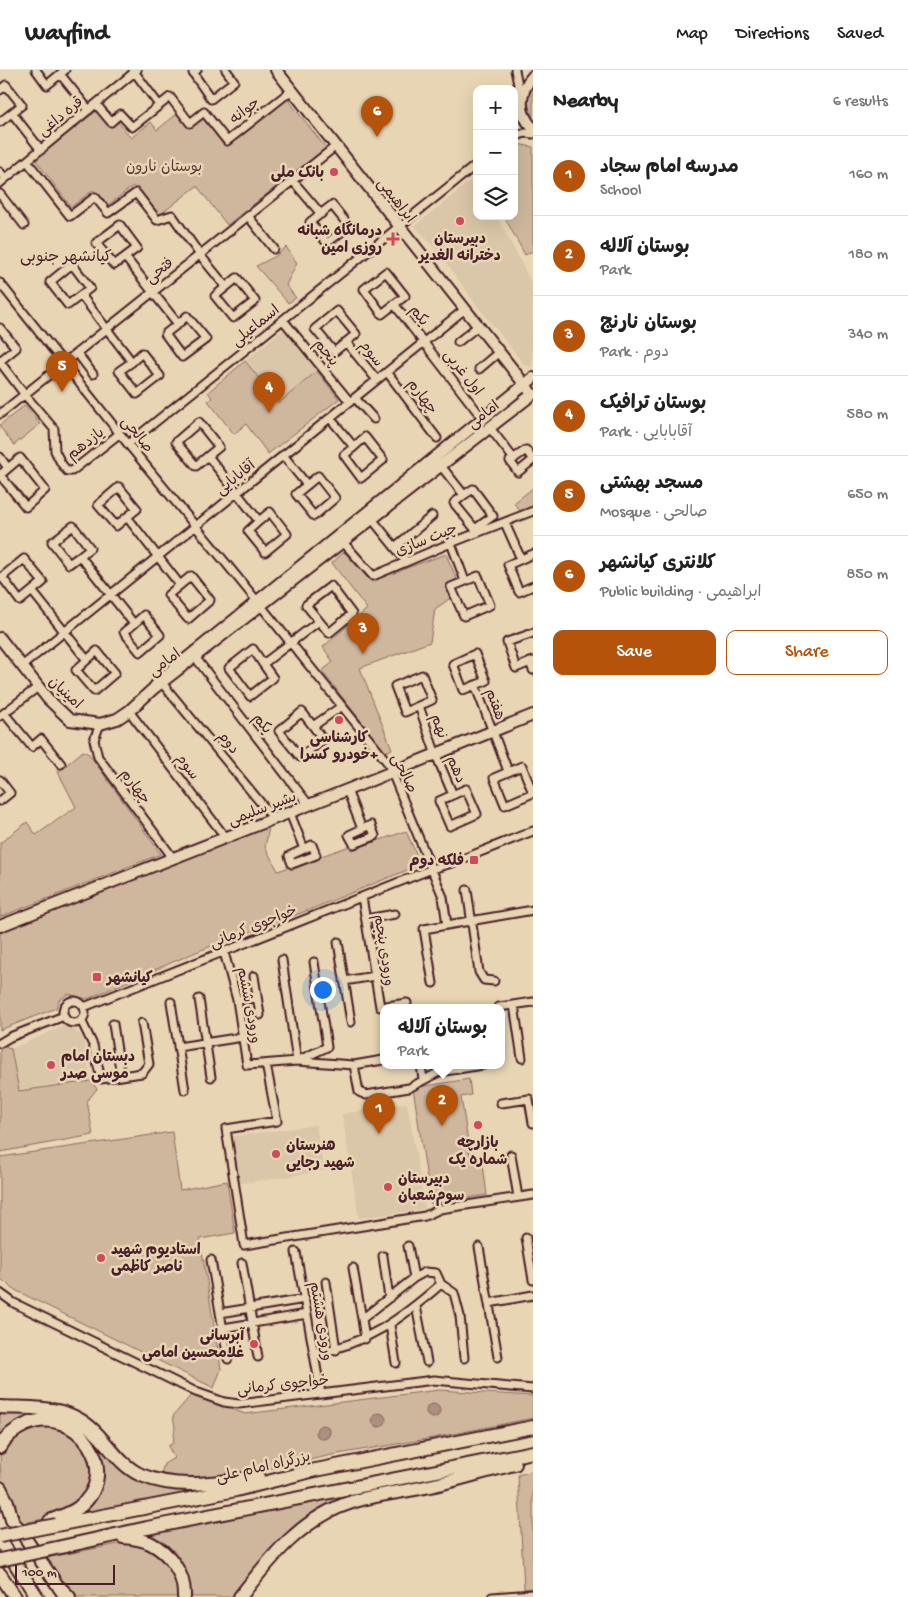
<!DOCTYPE html>
<html lang="en">
<head>
<meta charset="utf-8">
<style>
	:root { --surface:#fff; --page:#f2f2f2; --text:#222; --muted:#767676; --line:#e0e0e0; --accent:#b45309 }
	body { margin:0; font-family:"Gochi Hand","Playpen Sans Arabic",sans-serif; background:var(--page); color:var(--text) }
	.controls { position:absolute; right:15px; top:15px; display:grid; overflow:hidden; border-radius:10px; box-shadow:0 5px 20px #0002 }
	.controls button { width:45px; height:45px; display:grid; place-items:center; padding:0; border:0; border-bottom:1px solid var(--line); background:var(--surface); color:var(--text); font:25px sans-serif }
	.scale { position:absolute; left:15px; bottom:12px; width:100px; box-sizing:border-box; padding-left:5px; border:2px solid #4a1f2b; border-top:0; font-size:14px; line-height:18px; white-space:nowrap; color:#4a1f2b; -webkit-text-stroke:4px #e7d5b3; paint-order:stroke }
	.you { position:absolute; left:322px; top:919px; width:18px; height:18px; margin:-12px; border:4px solid #fff; border-radius:50%; background:#1a73e8; box-shadow:0 0 0 8px #1a73e833 }
	.badge { display:grid; place-items:center; width:32px; height:32px; border-radius:50%; background:var(--accent); color:#fff; font-size:16px; font-weight:700 }
	.pin { position:absolute; translate:-50% -41px; filter:drop-shadow(0 1px 2px #0008) }
	.pin::after { content:''; position:absolute; top:26px; width:18px; height:15px; background:inherit; clip-path:polygon(0 0,100% 0,50% 100%) }
	.popup { position:absolute; left:380px; top:934px; width:125px; height:65px; box-sizing:border-box; display:grid; place-content:center; border-radius:10px; background:var(--surface); filter:drop-shadow(0 1px 4px #0005); font-size:16px; white-space:nowrap; color:var(--muted) }
	.popup b { font-size:19px; color:var(--text) }
	.popup::after { content:''; position:absolute; left:50%; top:100%; margin-left:-10px; border:10px solid transparent; border-top-color:var(--surface) }
	.list { margin:0; padding:0; list-style:none }
	h2 { display:flex; justify-content:space-between; align-items:center; height:65px; margin:0; padding:0 20px; font-size:21px }
	h2 small { font-size:16px; font-weight:400; color:var(--muted) }
	.list li { display:grid; grid-template-columns:32px 1fr auto; gap:15px; align-items:center; box-sizing:border-box; height:80px; padding:0 20px; border-top:1px solid var(--line) }
	.list b { display:block; font-size:19px; white-space:nowrap }
	.list p { margin:0; font-size:16px; white-space:nowrap; color:var(--muted) }
	.list em { font-size:16px; font-style:normal; color:var(--muted) }
	.actions { display:flex; gap:10px; padding:15px 20px }
	.actions a { flex:1; padding:11px 0; border:1px solid var(--accent); border-radius:10px; text-align:center; font-size:18px; color:var(--accent) }
	.actions .main { background:var(--accent); color:#fff }
	.icon { flex:none; width:28px; height:28px; fill:none; stroke:currentColor; stroke-width:2; stroke-linecap:round; stroke-linejoin:round }
	.map { position:relative; flex:none; width:533px; height:1527px; overflow:hidden }
	header { display:flex; align-items:center; gap:30px; box-sizing:border-box; height:70px; padding:0 25px; background:var(--surface); border-bottom:1px solid var(--line) }
	header strong { font-size:24px }
	nav { display:flex; gap:28px; margin-inline-start:auto; font-size:18px }
	main { display:flex }
	aside { flex:1; background:var(--surface) }
	.map>svg:first-child { display:block }
</style>
</head>
<body>
<header>
<strong>Wayfind</strong>
<nav><a>Map</a><a>Directions</a><a>Saved</a></nav>
</header>
<main>
<div class="map">
<svg width="533" height="1527" viewBox="0 0 533 1527">
	<rect width="100%" height="100%" fill="#e7d5b3"/>
	<filter id="ink" filterUnits="userSpaceOnUse"><feTurbulence type="fractalNoise" baseFrequency=".02" numOctaves="2"/><feDisplacementMap in="SourceGraphic" scale="10" xChannelSelector="R" yChannelSelector="G"/><feConvolveMatrix kernelMatrix="1 2 1 2 8 2 1 2 1" color-interpolation-filters="sRGB"/></filter>
	<g filter="url(#ink)">
		<path fill="#dac6a8" d="M477 105V146H497L533 216 532 297 525 295 475 233 440 184 415 156Z
			M285 258 318 301 279 333 245 291Z
			M64 956 76 961 83 968 91 1011 19 1021 11 979Z
			M407 1033 425 1139 359 1148 342 1044Z
			M316 1055 324 1101 236 1114 229 1067Z"/>
		<path fill="#ceb79d" stroke="#8c6b64" d="M533 17V48C528 38 526 27 533 17Z
			M286 27 326 78 227 155 197 116 157 147 133 116 106 137 93 120 71 137 35 89 98 40 111 57 118 52 131 68 151 52 157 60 177 44 188 57 202 46 224 75Z
			M517 74 533 77V181L525 185 504 146H514V75Z
			M286 177 297 193 286 215 296 228 288 233 256 196 276 186Z
			M245 291 279 333 317 301 339 329 268 384 246 354 234 364 208 331 212 328 208 322Z
			M25 335 40 354 14 375 0 357V355Z
			M533 418V437L521 442 514 433Z
			M344 482 371 511 446 484 458 512 452 527 435 539 430 572 360 598 392 679 385 682 322 601 333 592 323 577 367 539 332 493Z
			M83 681 89 684 161 784 0 847V773L27 752 36 765 76 737 58 702Z
			M269 757 265 777 278 801 350 776 351 780 406 761 417 786V796L309 840 201 880 87 929 68 924 59 930 56 938 0 960V862Z
			M4 977 11 979 19 1021 91 1011 97 1019 87 1031 93 1065 0 1082V980Z
			M469 1009 471 1025 461 1027 470 1085 482 1087 487 1125 431 1134 413 1018Z
			M172 1062 180 1120 227 1111 235 1163 200 1169 221 1299 214 1318 13 1219 0 1208V1087Z
			M439 1320 533 1326V1348L433 1368 332 1385 222 1409 160 1407 164 1394 174 1388 168 1376 173 1373 175 1357 173 1346 192 1324 245 1344Z
			M0 1341 44 1342 82 1357 130 1403 234 1415 70 1447 81 1438 97 1386 53 1348 0 1372Z
			M37 1353 74 1362 94 1394 84 1429 49 1448 23 1453 4 1423 1 1414 0 1385 5 1372Z
			M533 1401V1518L524 1519 518 1405Z
			M354 1423 355 1427C334 1436 310 1444 293 1458 270 1478 250 1504 231 1527H187L185 1507 137 1466 251 1445Z
			M132 1473 142 1474 168 1489 182 1527H72L46 1488 118 1474Z"/>
		<path fill="#ac8f7f" stroke="#85625d" d="M426 1341a7 7 0 1 1 14 0a7 7 0 1 1-14 0Z
			M372 1350a7 7 0 1 1 14 0a7 7 0 1 1-14 0Z
			M316 1362a7 7 0 1 1 14 0a7 7 0 1 1-14 0Z"/>
		<g fill="none" stroke-linecap="round" stroke-linejoin="round">
			<defs>
				<path id="street" d="M36 0 47 15 65 0
					M133 0 159 35
					M197 0 193 3 211 29 234 11 226 0
					M515 0 521 29
					M60 4 89 40
					M0 20 6 15 22 35 0 52
					M96 34 111 52 120 44 132 57 170 27 190 53 204 42 227 71 292 20
					M12 43 41 80
					M514 67 525 63 533 64
					M27 91 70 146 95 127 108 143 136 123 157 150 172 145 200 185 226 217 237 208 255 231 233 248 215 226 226 217
					M0 102 5 108
					M293 111 321 144
					M0 113 137 0
					M0 124 24 155
					M332 135 349 156 327 173 310 152Z
					M248 146 274 179
					M125 187 114 195 96 173 120 155 137 178 125 187 178 254 187 246 206 269 182 287 165 264 178 254
					M386 202 405 226 382 244 364 219Z
					M0 213 128 374 257 531
					M81 225 68 235 50 212 72 194 90 218 81 225 132 292 142 283 160 306 137 324 119 301 132 292
					M394 234 483 349
					M337 241 356 264 334 282 315 259Z
					M283 250 350 332
					M0 258 16 278 0 291
					M346 272 377 310
					M458 272 478 256
					M77 283 93 304
					M0 292 25 325 54 359 55 381 61 393 67 401H72L119 364
					M479 299 499 282
					M387 302 437 368
					M355 328 374 349
					M0 344 336 76
					M330 348 354 377 365 367 383 390 361 408 344 385 354 377
					M490 358 514 389
					M128 374 477 94
					M526 380 533 390 518 402 510 391Z
					M283 385 307 415 318 406 335 428 314 446 296 424 307 415
					M208 386 196 396 176 372 199 352 219 377 208 386 259 451 270 442 287 464 265 482 248 461 259 451
					M0 387 8 398
					M20 388 45 420 26 437 0 405Z
					M441 396 464 425 473 419 493 446 475 459 454 433 464 425
					M127 447 116 456 98 435 119 417 137 439 127 447 180 515 191 506 210 530 188 549 168 525 180 515
					M372 449 406 491
					M505 453 521 489
					M343 472 373 506 451 473 533 441
					M451 473 465 511
					M395 477 432 446
					M533 484 508 495 519 522 533 516
					M80 486 69 494 52 472 73 456 90 478 80 486 134 554 144 545 160 565 140 582 124 562 134 554
					M478 506 490 535 464 546 451 517Z
					M32 521 20 531 2 507 24 489 43 512 32 521 87 590 97 581 115 603 94 621 76 600 87 590
					M261 536 388 693 443 827 447 855
					M533 563 507 572 516 598 533 591
					M475 584 486 611 463 620 453 594Z
					M195 587 309 735
					M530 592 533 600
					M263 594 273 608 250 626 229 598 253 579 263 594 319 551 306 535 331 516 352 544 329 563 319 551
					M22 596 465 239
					M422 605 432 630 405 642 395 616Z
					M162 613 274 749
					M475 615 508 701
					M419 636 436 685 453 725
					M129 641 226 768
					M4 643 32 677 41 669 61 694
					M0 646 38 617
					M100 654 94 670 98 687 173 788
					M313 656 302 642 279 661 300 687 323 670 313 656 342 636
					M522 696 533 723 505 735 494 708Z
					M0 710 10 723 0 731
					M466 719 477 744 450 756 439 731Z
					M347 720 362 759 371 755 375 766 354 774 349 765 362 759
					M290 743 304 779 312 775 316 785 292 794 289 786 304 779
					M467 820 479 902 484 910 494 911
					M362 827 380 937 407 933
					M366 849 395 844
					M338 872 351 952
					M224 882 237 930 247 995 297 991 354 995 383 990
					M282 890 297 991 327 977 314 892
					M254 906 260 945
					M344 911 375 906
					M433 913 424 859 533 840
					M199 929 211 1007
					M237 930 257 928
					M63 942a11 11 0 1 1 22 0a11 11 0 1 1-22 0Z
					M171 932 185 1020
					M514 935 522 988
					M84 937 432 799 455 792 533 761
					M499 937 533 932
					M81 950 93 975 101 1009 142 1003 149 994 142 953
					M113 954 121 1006
					M0 973 10 967 64 946
					M178 977 243 967
					M266 994 277 1051 226 1059 244 1175 425 1146 440 1139 533 1125
					M354 995 359 1022 366 1025 409 1018 439 1002 438 995
					M421 995 423 1010
					M439 1002 483 995
					M501 1033 529 1029 533 1053
					M511 1085 518 1127
					M526 1168 533 1210
					M408 1176 414 1208
					M479 1177 498 1287
					M296 1182 321 1324
					M383 1186 389 1228
					M211 1190 228 1289
					M242 1193 258 1287
					M353 1198 362 1249
					M326 1212 336 1280
					M0 1223 14 1233 196 1322 224 1332 239 1334 434 1310 533 1319
					M489 1233 533 1225
					M416 1236 427 1292
					M220 1243 305 1229
					M390 1255 396 1293
					M223 1258 307 1244
					M365 1269 362 1249 414 1208 425 1202 436 1203 441 1214 454 1223 460 1246 464 1288
					M314 1284C368 1273 401 1249 441 1214
					M492 1527 533 1524"/>
				<path id="secondary" d="M276 0 529 320
					M533 6C519 21 517 43 533 58
					M533 308 160 610 153 619 533 324
					M0 568 48 629 70 650 100 654 117 649 129 641 153 619
					M0 856 347 720 533 645"/>
				<path id="primary" d="M17 1456 64 1525"/>
				<path id="highway" d="M0 1337C39 1339 71 1334 99 1366 112 1380 123 1397 141 1405 179 1421 219 1412 258 1407
					M0 1377C6 1366 14 1360 25 1355 77 1332 125 1403 78 1438 70 1444 59 1447 50 1451
					M0 1418 7 1432 12 1450
					M56 1455 236 1420 311 1401 533 1357
					M123 1467C132 1468 142 1469 150 1473 170 1483 185 1504 184 1527
					M0 1470 37 1527
					M61 1477 147 1458 533 1382
					M0 1504 15 1527
					M60 1518 69 1527
					M240 1527C270 1488 303 1447 352 1432 377 1424 404 1422 430 1416 459 1410 487 1400 515 1394"/>
			</defs>
			<use href="#street" stroke="#4a1f2b" stroke-width="11"/>
			<use href="#secondary" stroke="#4a1f2b" stroke-width="14"/>
			<use href="#primary" stroke="#4a1f2b" stroke-width="15"/>
			<use href="#highway" stroke="#4a1f2b" stroke-width="16"/>
			<use href="#street" stroke="#e7d5b3" stroke-width="7"/>
			<use href="#secondary" stroke="#e7d5b3" stroke-width="10"/>
			<use href="#primary" stroke="#e7d5b3" stroke-width="11"/>
			<use href="#highway" stroke="#e7d5b3" stroke-width="12"/>
			<defs>
				<path id="highway-bridge" d="M0 1466 56 1455
					M0 1490 61 1477"/>
			</defs>
			<use href="#highway-bridge" stroke="#4a1f2b" stroke-width="16" stroke-linecap="butt"/>
			<use href="#highway-bridge" stroke="#e7d5b3" stroke-width="12"/>
		</g>
	</g>
	<g fill="#d1495b" stroke="#e7d5b3" stroke-width="2">
		<circle cx="334" cy="102" r="5"/>
		<circle cx="460" cy="151" r="5"/>
		<path d="M390.5 161.5h5v5h5v5h-5v5h-5v-5h-5v-5h5z"/>
		<circle cx="339" cy="650" r="5"/>
		<rect x="469" y="785" width="10" height="10" rx="2.5"/>
		<rect x="92" y="902" width="10" height="10" rx="2.5"/>
		<circle cx="51" cy="995" r="5"/>
		<circle cx="478" cy="1055" r="5"/>
		<circle cx="276" cy="1084" r="5"/>
		<circle cx="388" cy="1117" r="5"/>
		<circle cx="101" cy="1188" r="5"/>
		<circle cx="254" cy="1274" r="5"/>
	</g>
	<g text-anchor="middle" stroke-width="5" stroke-linejoin="round" paint-order="stroke">
		<g font-size="15" fill="#4a1f2b" stroke="#e7d5b3">
			<text transform="translate(244 40) rotate(-38)" y="5">جوانه</text>
			<text transform="translate(60 46) rotate(-39)" y="5">قره داغی</text>
			<text transform="translate(397 130) rotate(52)" y="5">ابراهیمی</text>
			<text transform="translate(159 200) rotate(-39)" y="5">فتحی</text>
			<text transform="translate(420 245) rotate(53)" y="5">یکم</text>
			<text transform="translate(255 255) rotate(-39)" y="5">اسماعیلی</text>
			<text transform="translate(327 282) rotate(51)" y="5">پنجم</text>
			<text transform="translate(372 283) rotate(52)" y="5">سوم</text>
			<text transform="translate(464 302) rotate(52)" y="5">اول غربی</text>
			<text transform="translate(423 326) rotate(53)" y="5">چهارم</text>
			<text transform="translate(483 344) rotate(-38)" y="5">امامی</text>
			<text transform="translate(138 364) rotate(51)" y="5">صالحی</text>
			<text transform="translate(85 373) rotate(-38)" y="5">یازدهم</text>
			<text transform="translate(235 407) rotate(-39)" y="5">آقابابایی</text>
			<text transform="translate(426 469) rotate(-22)" y="5">چیت سازی</text>
			<text transform="translate(164 592) rotate(-37)" y="5">امامی</text>
			<text transform="translate(66 622) rotate(43)" y="5">امینیان</text>
			<text transform="translate(496 634) rotate(70)" y="5">هفتم</text>
			<text transform="translate(263 653) rotate(52)" y="5">یکم</text>
			<text transform="translate(440 656) rotate(71)" y="5">نهم</text>
			<text transform="translate(229 672) rotate(51)" y="5">دوم</text>
			<text transform="translate(188 696) rotate(52)" y="5">سوم</text>
			<text transform="translate(457 699) rotate(67)" y="5">دهم</text>
			<text transform="translate(405 703) rotate(64)" y="5">صالحی</text>
			<text transform="translate(136 716) rotate(53)" y="5">چهارم</text>
			<text transform="translate(262 738) rotate(-21)" y="5">بشیر سلیمی</text>
			<text transform="translate(253 856) rotate(-22)" y="5">خواجوی کرمانی</text>
			<text transform="translate(385 880) rotate(81)" y="5">ورودی پنجم</text>
			<text transform="translate(250 935) rotate(79)" y="5">ورودی ششم</text>
			<text transform="translate(322 1251) rotate(80)" y="5">ورودی هشتم</text>
			<text transform="translate(283 1314) rotate(-6)" y="5">خواجوی کرمانی</text>
			<text transform="translate(263 1396) rotate(-13)" y="5">بزرگراه امام علی</text>
		</g>
		<g font-size="15" fill="#5e363c" stroke="#e7d5b3">
			<text x="164" y="101">بوستان نارون</text>
		</g>
		<g font-size="15" font-weight="bold" fill="#4a1f2b" stroke="#e7d5b3" text-anchor="start">
			<text x="324" y="107" text-anchor="end">بانک ملی</text>
			<text x="382" y="165" text-anchor="end">درمانگاه شبانه<tspan x="382" dy="17">روزی امین</tspan></text>
			<text x="460" y="173" text-anchor="middle">دبیرستان<tspan x="460" dy="17">دخترانه الغدیر</tspan></text>
			<text x="339" y="672" text-anchor="middle">کارشناسی<tspan x="339" dy="17">خودرو کسرا+</tspan></text>
			<text x="464" y="795" text-anchor="end">فلکه دوم</text>
			<text x="107" y="912">کیانشهر</text>
			<text x="61" y="991">دبستان امام<tspan x="61" dy="17">موسی صدر</tspan></text>
			<text x="478" y="1077" text-anchor="middle">بازارچه<tspan x="478" dy="17">شماره یک</tspan></text>
			<text x="286" y="1080">هنرستان<tspan x="286" dy="17">شهید رجایی</tspan></text>
			<text x="398" y="1113">دبیرستان<tspan x="398" dy="17">سوم‌شعبان</tspan></text>
			<text x="111" y="1184">استادیوم شهید<tspan x="111" dy="17">ناصر کاظمی</tspan></text>
			<text x="244" y="1270" text-anchor="end">آبرسانی<tspan x="244" dy="17">غلامحسین امامی</tspan></text>
		</g>
		<g font-size="16" fill="#4a1f2b" stroke="#e7d5b3">
			<text x="66" y="191">کیانشهر جنوبی</text>
		</g>
	</g>
</svg>
<div class="controls">
<button>+</button>
<button>−</button>
<button><svg class="icon" aria-label="layers" viewBox="0 0 24 24"><path d="M12 4l9 5-9 5-9-5zM3 14l9 5 9-5"/></svg></button>
</div>
<div class="scale">100 m</div>
<div class="you"></div>
<div class="pin badge" style="left:379px;top:1064px">1</div>
<div class="pin badge" style="left:442px;top:1056px">2</div>
<div class="popup"><b>بوستان آلاله</b>Park</div>
<div class="pin badge" style="left:363px;top:584px">3</div>
<div class="pin badge" style="left:269px;top:343px">4</div>
<div class="pin badge" style="left:62px;top:322px">5</div>
<div class="pin badge" style="left:377px;top:67px">6</div>
</div>
<aside>
<h2>Nearby<small>6 results</small></h2>
<ul class="list">
<li><span class="badge">1</span><div><b>مدرسه امام سجاد</b><p>School</p></div><em>160 m</em></li>
<li><span class="badge">2</span><div><b>بوستان آلاله</b><p>Park</p></div><em>180 m</em></li>
<li><span class="badge">3</span><div><b>بوستان نارنج</b><p>Park · دوم</p></div><em>340 m</em></li>
<li><span class="badge">4</span><div><b>بوستان ترافیک</b><p>Park · آقابابایی</p></div><em>580 m</em></li>
<li><span class="badge">5</span><div><b>مسجد بهشتی</b><p>Mosque · صالحی</p></div><em>650 m</em></li>
<li><span class="badge">6</span><div><b>کلانتری کیانشهر</b><p>Public building · ابراهیمی</p></div><em>850 m</em></li>
</ul>
<div class="actions"><a class="main">Save</a><a>Share</a></div>
</aside>
</main>
</body>
</html>
